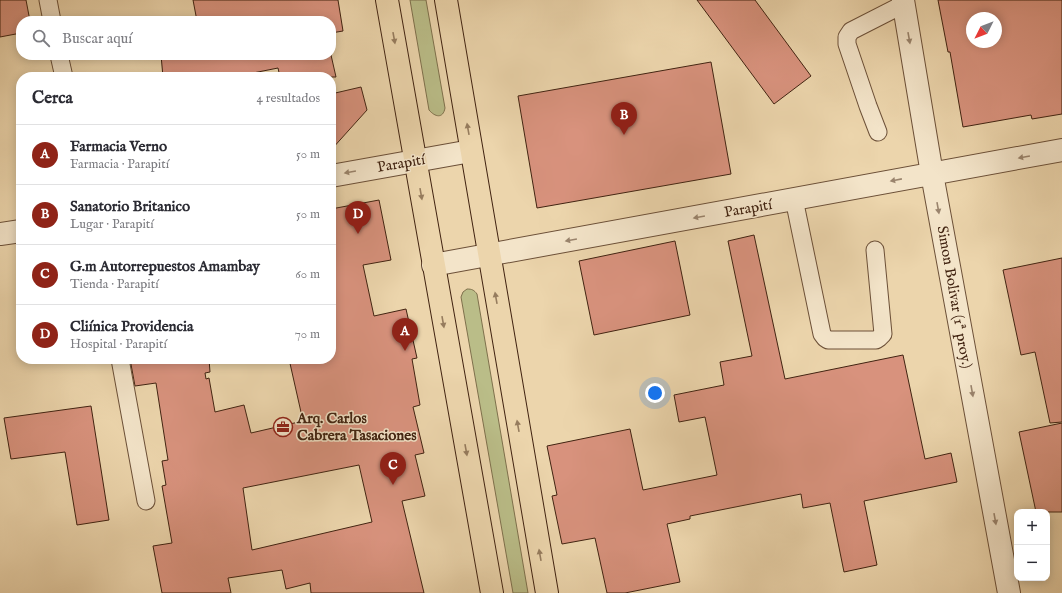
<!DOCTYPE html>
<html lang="es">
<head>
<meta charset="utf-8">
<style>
	:root { --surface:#fff; --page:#f7f7f7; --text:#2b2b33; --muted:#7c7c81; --line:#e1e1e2; --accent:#8f2418 }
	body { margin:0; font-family:"IM FELL English",serif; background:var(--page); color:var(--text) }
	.controls { position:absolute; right:12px; bottom:12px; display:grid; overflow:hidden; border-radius:8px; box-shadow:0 2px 10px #0003 }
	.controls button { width:36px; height:36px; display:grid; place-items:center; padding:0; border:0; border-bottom:1px solid var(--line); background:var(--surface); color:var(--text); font:20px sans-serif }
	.compass { position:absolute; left:966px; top:12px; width:36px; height:36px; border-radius:50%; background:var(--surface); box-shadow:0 2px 10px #0003; rotate:228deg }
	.you { position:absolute; left:655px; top:393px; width:14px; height:14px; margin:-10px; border:3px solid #fff; border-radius:50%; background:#1a73e8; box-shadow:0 0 0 6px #1a73e833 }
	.badge { display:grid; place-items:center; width:26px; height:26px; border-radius:50%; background:var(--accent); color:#fff; font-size:13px; font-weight:700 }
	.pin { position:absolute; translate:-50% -33px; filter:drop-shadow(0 1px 2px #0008) }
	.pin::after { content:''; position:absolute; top:21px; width:14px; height:12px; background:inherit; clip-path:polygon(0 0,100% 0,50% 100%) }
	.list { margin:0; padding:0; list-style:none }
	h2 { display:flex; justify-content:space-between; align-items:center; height:52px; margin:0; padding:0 16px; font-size:17px }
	h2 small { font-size:13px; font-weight:400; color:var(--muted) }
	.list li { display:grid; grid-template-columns:26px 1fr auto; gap:12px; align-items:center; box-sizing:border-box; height:60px; padding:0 16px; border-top:1px solid var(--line) }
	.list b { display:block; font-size:15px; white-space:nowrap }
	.list p { margin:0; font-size:13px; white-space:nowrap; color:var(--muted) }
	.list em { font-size:13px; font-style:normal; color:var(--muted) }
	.icon { flex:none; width:22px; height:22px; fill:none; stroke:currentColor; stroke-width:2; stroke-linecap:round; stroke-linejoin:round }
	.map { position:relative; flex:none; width:1062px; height:593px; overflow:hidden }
	.search { position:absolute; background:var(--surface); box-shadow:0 2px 10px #0003; left:16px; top:16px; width:320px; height:44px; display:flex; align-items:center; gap:10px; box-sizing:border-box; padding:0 14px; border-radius:16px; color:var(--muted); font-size:15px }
	.panel { position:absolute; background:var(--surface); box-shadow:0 2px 10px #0003; left:16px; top:72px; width:320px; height:292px; border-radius:16px }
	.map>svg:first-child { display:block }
</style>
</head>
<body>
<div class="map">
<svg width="1062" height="593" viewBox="0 0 1062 593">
	<rect width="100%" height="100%" fill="#ecd5ac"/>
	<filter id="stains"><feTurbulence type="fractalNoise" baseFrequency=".005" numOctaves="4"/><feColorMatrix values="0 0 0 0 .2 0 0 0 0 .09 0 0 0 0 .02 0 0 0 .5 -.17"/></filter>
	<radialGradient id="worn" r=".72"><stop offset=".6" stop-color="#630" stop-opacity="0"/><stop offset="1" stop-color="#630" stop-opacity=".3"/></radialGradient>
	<path fill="#babd88" stroke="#7e704c" d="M410 0H426L445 108C443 119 435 117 429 110Z
		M467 289C472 289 474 290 477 294L528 593H513L461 297 463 292Z"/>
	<path fill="#d8927d" stroke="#412311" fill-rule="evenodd" d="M0 0H26L30 21H21V33L0 37Z
		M193 0H338L343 31 331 33V21H197Z
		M697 0H755L811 76 774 104Z
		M938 0H1062V114L1032 119 1031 115 963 127 950 52H948ZM972 18H996V42H972Z
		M161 55H331L336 77H280L278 68 233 77H163Z
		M711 62 731 174 537 208 518 96Z
		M361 87 367 110 331 150V94Z
		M379 200 391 260 363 265 374 316 406 309 417 358 412 359 420 405 413 407 424 453 415 455 425 496 402 501 424 593H311L310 583 286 589 282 570 228 578 231 593H162L153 546 172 543 162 486 166 485 162 461 168 460 156 383 135 386 130 359H209L210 372 205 373 206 379 209 378 215 412 244 405 251 433 303 421 289 359H331V209ZM359 465 372 522 252 550 243 488Z
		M754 235 785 379 903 355 925 459 951 453 957 482 864 501 877 565 844 572 830 503 803 508 801 494 690 516V519L667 524 680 582 625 593H607L595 538 562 544 552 496 557 495 547 446 630 429 643 490 717 475 705 417 679 422 674 395 724 385 720 362 752 356 728 241Z
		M675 241 690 315 594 335 579 261Z
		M1062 258V422L1050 423 1035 352 1021 355 1003 270Z
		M91 406 109 520 77 525 65 452 11 459 4 418Z
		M1062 423V512H1036L1019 432Z"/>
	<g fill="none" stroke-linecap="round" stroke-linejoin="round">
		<defs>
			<path id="service" d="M48 0 52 21
				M59 55 64 77
				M878 132 868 106 847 44V37L851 31 904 4
				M794 199 822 334 825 338 828 340H876L879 338 883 334 875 250
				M120 359 146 501"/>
			<path id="minor" d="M903 0 932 174 1009 593
				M331 176 471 151
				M0 234 21 231
				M433 265 1062 150"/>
			<path id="primary" d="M387 0 492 593
				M446 0 547 593"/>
		</defs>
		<use href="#service" stroke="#6c5038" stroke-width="19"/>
		<use href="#minor" stroke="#6c5038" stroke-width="24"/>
		<use href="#primary" stroke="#412311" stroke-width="24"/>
		<use href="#service" stroke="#f3e4c9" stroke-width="17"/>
		<use href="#minor" stroke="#f3e4c9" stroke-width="22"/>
		<use href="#primary" stroke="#ecd5ac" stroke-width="22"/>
	</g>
	<defs><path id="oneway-solid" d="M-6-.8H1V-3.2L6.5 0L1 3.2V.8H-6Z"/></defs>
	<g fill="#967c5e">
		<use href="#oneway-solid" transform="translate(394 38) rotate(80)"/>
		<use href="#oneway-solid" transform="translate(468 129) rotate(-100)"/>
		<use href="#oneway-solid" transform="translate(421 194) rotate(80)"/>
		<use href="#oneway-solid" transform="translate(496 298) rotate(-100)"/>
		<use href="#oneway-solid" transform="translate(443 322) rotate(80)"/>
		<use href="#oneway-solid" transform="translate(518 426) rotate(-100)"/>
		<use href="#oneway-solid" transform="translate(466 450) rotate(80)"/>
		<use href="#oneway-solid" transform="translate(540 555) rotate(-100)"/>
	</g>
	<g fill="#9a846d">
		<use href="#oneway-solid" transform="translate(909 38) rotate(80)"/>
		<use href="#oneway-solid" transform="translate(1024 157) rotate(170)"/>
		<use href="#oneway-solid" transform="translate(350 172) rotate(170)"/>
		<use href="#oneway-solid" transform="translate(896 180) rotate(169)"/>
		<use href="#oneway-solid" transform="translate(938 208) rotate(80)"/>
		<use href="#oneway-solid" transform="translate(699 217) rotate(170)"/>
		<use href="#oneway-solid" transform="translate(571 240) rotate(170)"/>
		<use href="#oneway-solid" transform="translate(972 391) rotate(80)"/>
		<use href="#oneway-solid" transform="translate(995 519) rotate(80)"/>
	</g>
	<defs>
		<symbol id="office-ring" viewBox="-11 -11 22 22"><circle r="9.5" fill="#f3e4c9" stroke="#8f2418" stroke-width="1.5"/><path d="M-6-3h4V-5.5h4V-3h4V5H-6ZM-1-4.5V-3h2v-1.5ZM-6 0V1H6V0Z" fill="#8f2418"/></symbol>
	</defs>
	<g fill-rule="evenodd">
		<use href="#office-ring" x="272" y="416" width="22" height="22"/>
	</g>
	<g text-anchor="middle" stroke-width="3" stroke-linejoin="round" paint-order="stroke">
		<g font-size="15" fill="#412311" stroke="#f3e4c9">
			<text transform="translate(401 163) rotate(-10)" y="5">Parapití</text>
			<text transform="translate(748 208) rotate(-10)" y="5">Parapití</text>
			<text transform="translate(955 297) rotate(80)" y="5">Simon Bolivar (1ª proy.)</text>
		</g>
		<g font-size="15" font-weight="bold" fill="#412311" stroke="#f3e4c9" text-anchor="start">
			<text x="297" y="423">Arq. Carlos<tspan x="297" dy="17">Cabrera Tasaciones</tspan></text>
		</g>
	</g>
	<rect width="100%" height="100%" filter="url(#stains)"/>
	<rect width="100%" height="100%" fill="url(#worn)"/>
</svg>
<div class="controls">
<button>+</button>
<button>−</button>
</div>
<svg class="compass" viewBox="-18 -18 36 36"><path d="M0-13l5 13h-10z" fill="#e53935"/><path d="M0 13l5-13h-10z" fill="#7c7c81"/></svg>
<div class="you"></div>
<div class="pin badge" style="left:405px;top:351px">A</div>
<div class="pin badge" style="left:624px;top:135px">B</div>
<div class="pin badge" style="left:393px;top:485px">C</div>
<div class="pin badge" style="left:358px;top:234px">D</div>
<div class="search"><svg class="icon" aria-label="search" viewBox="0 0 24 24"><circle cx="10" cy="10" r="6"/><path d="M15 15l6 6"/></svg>Buscar aquí</div>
<section class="panel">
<h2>Cerca<small>4 resultados</small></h2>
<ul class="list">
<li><span class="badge">A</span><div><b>Farmacia Verno</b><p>Farmacia · Parapití</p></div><em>50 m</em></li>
<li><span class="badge">B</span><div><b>Sanatorio Britanico</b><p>Lugar · Parapití</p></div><em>50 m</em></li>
<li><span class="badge">C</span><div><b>G.m Autorrepuestos Amambay</b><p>Tienda · Parapití</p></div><em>60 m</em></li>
<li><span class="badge">D</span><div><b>Cliínica Providencia</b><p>Hospital · Parapití</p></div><em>70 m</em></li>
</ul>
</section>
</div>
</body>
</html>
